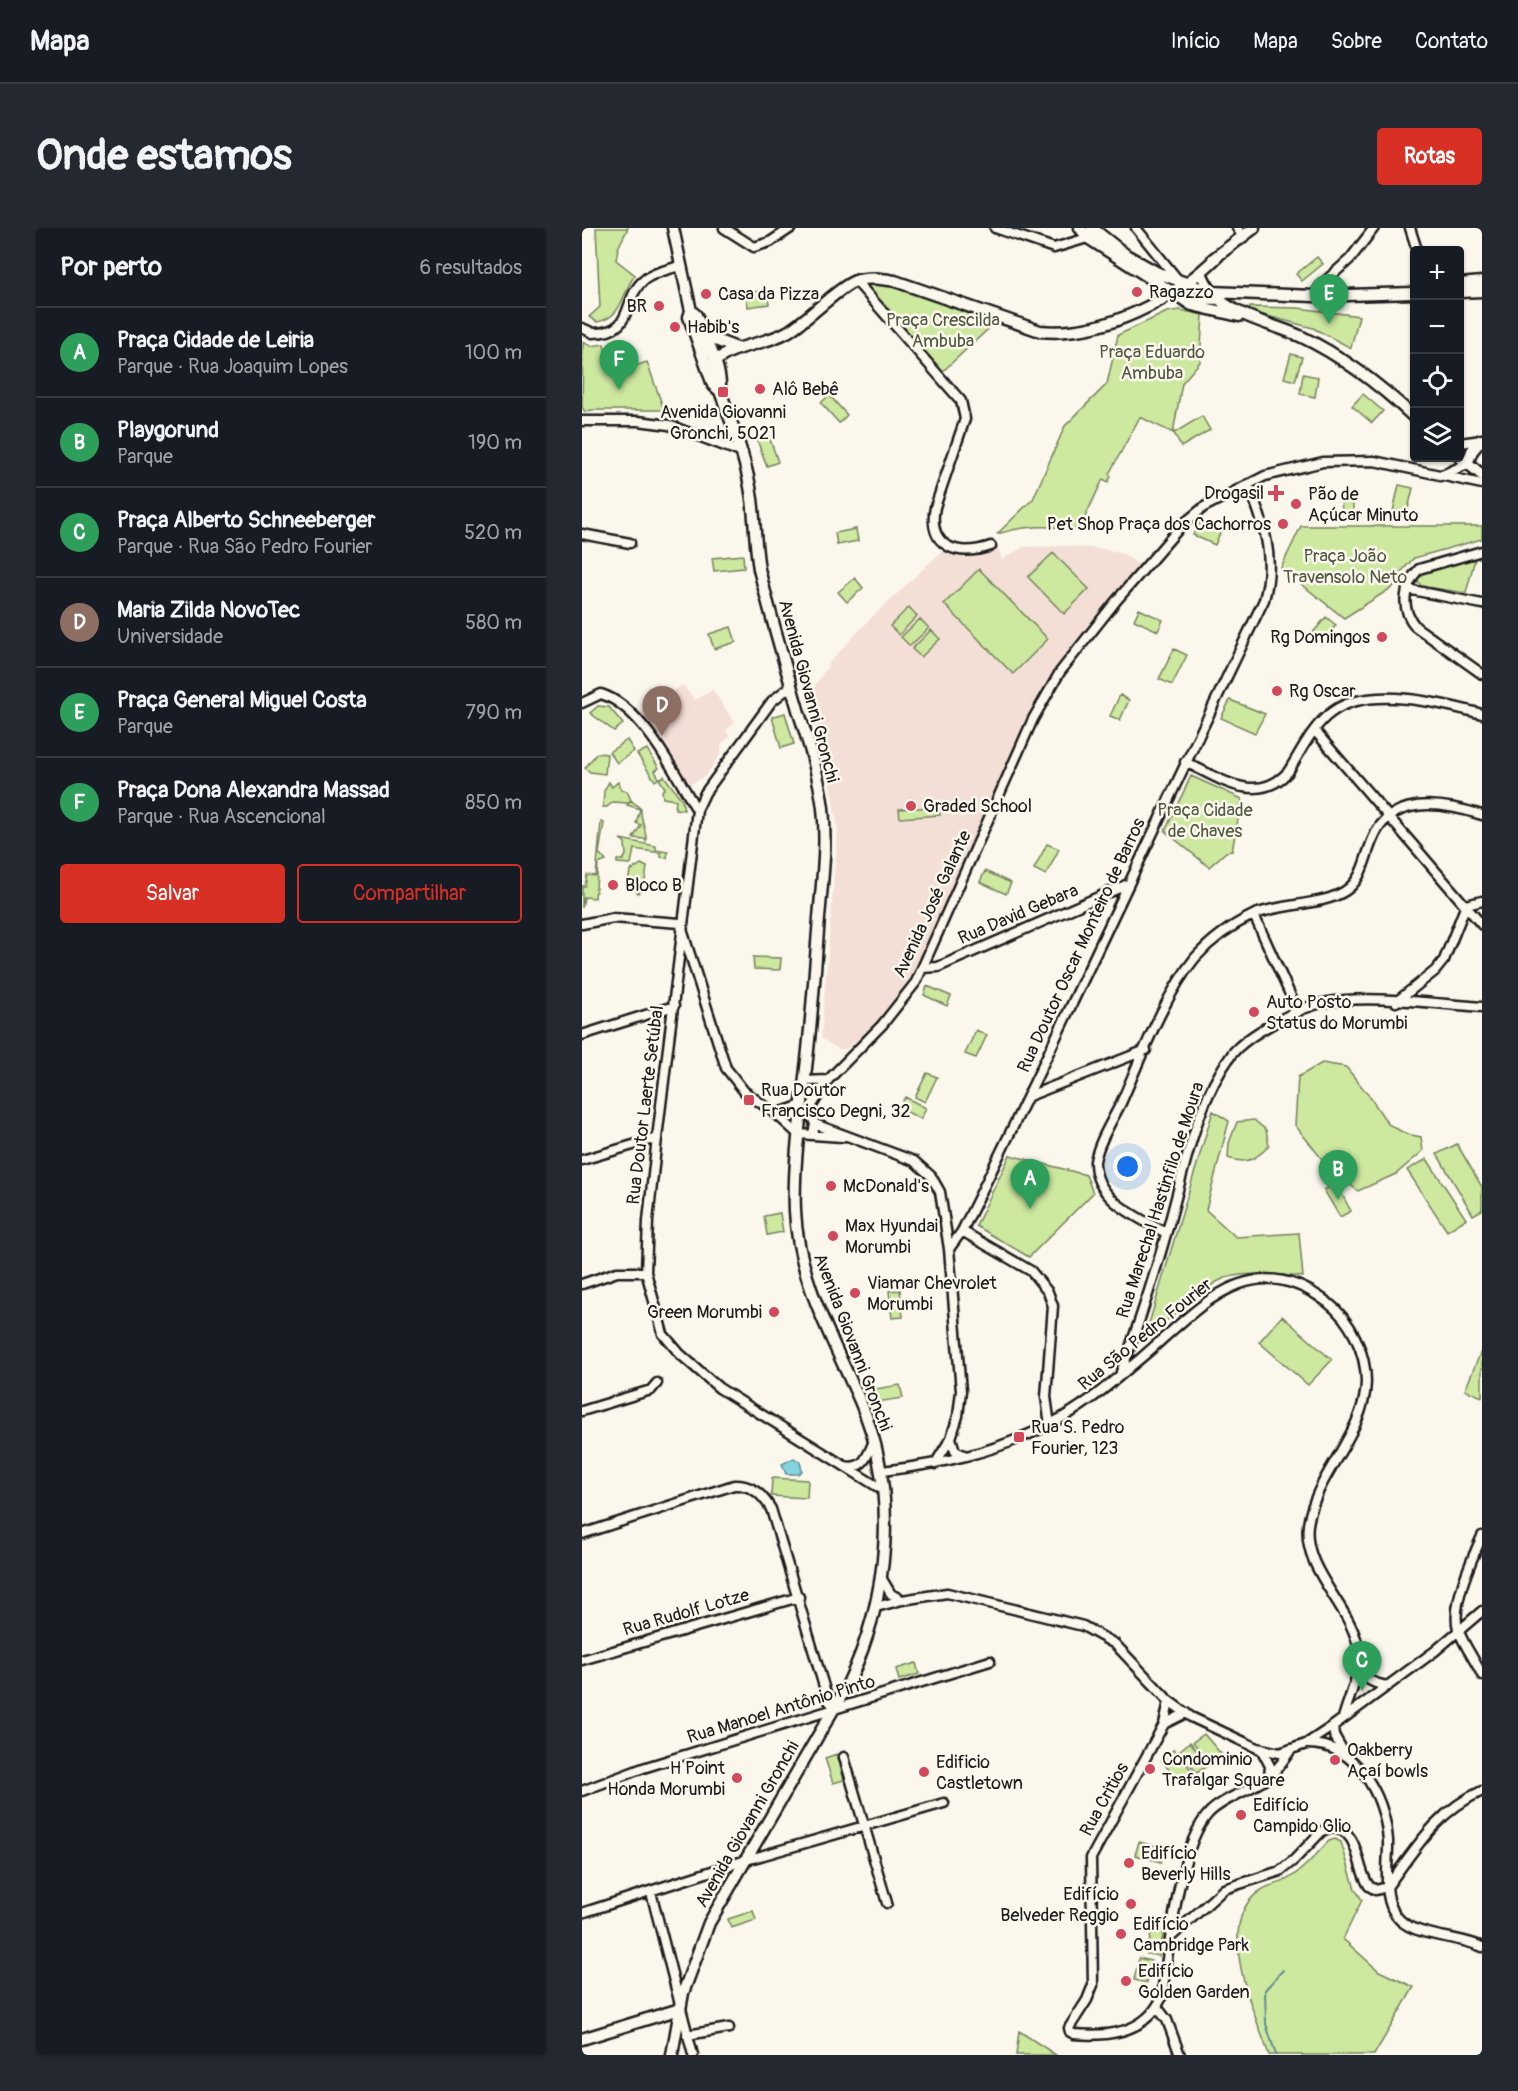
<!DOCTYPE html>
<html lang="pt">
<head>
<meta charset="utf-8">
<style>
	:root { --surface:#171b24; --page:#242831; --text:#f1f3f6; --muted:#9ea1a6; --line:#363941; --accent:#d93025 }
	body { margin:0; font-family:Pangolin,sans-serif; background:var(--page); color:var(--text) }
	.controls { position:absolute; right:18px; top:18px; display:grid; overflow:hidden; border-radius:6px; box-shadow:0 2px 4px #0004 }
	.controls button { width:54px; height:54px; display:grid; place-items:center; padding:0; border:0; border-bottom:2px solid var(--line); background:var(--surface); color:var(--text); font:30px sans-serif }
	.you { position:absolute; left:546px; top:939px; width:21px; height:21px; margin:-15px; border:4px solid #fff; border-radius:50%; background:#1a73e8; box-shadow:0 0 0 9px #1a73e833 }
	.badge { display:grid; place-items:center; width:39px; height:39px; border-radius:50%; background:var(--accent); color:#fff; font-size:20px; font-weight:700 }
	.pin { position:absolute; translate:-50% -50px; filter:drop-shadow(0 2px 3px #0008) }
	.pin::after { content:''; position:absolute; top:32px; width:21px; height:18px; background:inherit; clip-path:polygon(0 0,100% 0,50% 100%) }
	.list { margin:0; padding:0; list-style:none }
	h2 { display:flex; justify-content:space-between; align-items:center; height:78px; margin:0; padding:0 24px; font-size:26px }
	h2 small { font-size:20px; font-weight:400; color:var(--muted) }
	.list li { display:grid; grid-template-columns:39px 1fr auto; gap:18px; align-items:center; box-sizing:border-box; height:90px; padding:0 24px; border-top:2px solid var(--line) }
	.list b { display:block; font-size:22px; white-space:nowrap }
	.list p { margin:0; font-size:20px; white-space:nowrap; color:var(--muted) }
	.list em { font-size:20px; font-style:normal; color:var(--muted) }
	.actions { display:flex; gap:12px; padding:18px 24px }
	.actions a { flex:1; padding:14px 0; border:2px solid var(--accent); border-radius:6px; text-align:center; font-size:21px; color:var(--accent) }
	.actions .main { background:var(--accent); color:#fff }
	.icon { flex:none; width:33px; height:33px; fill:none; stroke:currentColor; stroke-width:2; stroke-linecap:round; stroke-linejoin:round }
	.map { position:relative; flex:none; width:900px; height:1827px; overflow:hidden; border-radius:6px }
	header { display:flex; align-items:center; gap:36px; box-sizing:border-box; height:84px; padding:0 30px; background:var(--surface); border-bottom:2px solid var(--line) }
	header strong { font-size:28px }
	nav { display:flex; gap:33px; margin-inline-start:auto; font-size:21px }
	.intro { display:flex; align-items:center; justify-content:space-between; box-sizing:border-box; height:144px; padding:0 36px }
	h1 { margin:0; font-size:42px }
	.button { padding:15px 27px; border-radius:6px; background:var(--accent); color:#fff; font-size:21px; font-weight:700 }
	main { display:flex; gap:36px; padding:0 36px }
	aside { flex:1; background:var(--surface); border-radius:6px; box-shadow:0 2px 4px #0004 }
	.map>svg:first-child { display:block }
</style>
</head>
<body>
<header>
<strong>Mapa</strong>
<nav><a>Início</a><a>Mapa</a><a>Sobre</a><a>Contato</a></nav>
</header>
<div class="intro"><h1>Onde estamos</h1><a class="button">Rotas</a></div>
<main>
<aside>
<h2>Por perto<small>6 resultados</small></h2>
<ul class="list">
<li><span class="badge" style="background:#2e9e5b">A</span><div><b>Praça Cidade de Leiria</b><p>Parque · Rua Joaquim Lopes</p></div><em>100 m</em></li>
<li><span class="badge" style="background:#2e9e5b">B</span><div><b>Playgorund</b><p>Parque</p></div><em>190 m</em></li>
<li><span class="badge" style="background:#2e9e5b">C</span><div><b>Praça Alberto Schneeberger</b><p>Parque · Rua São Pedro Fourier</p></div><em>520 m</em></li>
<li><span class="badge" style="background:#8d6e63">D</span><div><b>Maria Zilda NovoTec</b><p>Universidade</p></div><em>580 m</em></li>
<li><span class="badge" style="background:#2e9e5b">E</span><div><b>Praça General Miguel Costa</b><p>Parque</p></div><em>790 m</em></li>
<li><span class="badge" style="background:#2e9e5b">F</span><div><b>Praça Dona Alexandra Massad</b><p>Parque · Rua Ascencional</p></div><em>850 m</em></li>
</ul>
<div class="actions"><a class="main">Salvar</a><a>Compartilhar</a></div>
</aside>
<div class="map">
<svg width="900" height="1827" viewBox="0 0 900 1827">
	<rect width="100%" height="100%" fill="#fbf7ec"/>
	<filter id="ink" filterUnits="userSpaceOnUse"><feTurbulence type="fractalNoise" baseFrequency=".0167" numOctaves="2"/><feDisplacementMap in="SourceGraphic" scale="12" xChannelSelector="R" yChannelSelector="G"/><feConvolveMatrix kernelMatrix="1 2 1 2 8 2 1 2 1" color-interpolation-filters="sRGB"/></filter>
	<g filter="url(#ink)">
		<path fill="#f4dfd6" d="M415 316 420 332 441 319 483 318 522 321 541 326 558 337 490 420 445 489 363 679 337 733 313 775 286 804 264 821H256L239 810 256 601 248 555 225 470 249 433 284 395 356 327 367 319 409 318Z
			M99 458H102L113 472 131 462 153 495 144 502 148 509 139 516V526L123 548 110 556 102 551 56 486 81 466 83 469Z"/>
		<path fill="#cde89f" stroke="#74825e" stroke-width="1.5" d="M14 0H46L36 20 34 32 53 47C39 65 42 89 15 94L7 89 18 79Z
			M735 29 741 36 720 53 714 46Z
			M300 55 315 56 418 90 360 144 281 57Z
			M185 62 187 76 166 79 164 65Z
			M668 79 716 80 777 88 769 120 731 100 667 83Z
			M598 82 621 87 618 134 600 155 591 205 558 189 527 246 529 248 526 254 521 251 497 302C467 297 444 297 415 306L451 271 483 198 525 156 536 107 585 84Z
			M1 114 9 118 22 116 29 146 65 134 82 182H9L3 184 0 179Z
			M709 126 720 129 713 153 702 150Z
			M721 146 736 149 733 169 718 166Z
			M781 166 801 183 790 195 770 178Z
			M247 167 265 187 257 195 239 175Z
			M620 188 628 202 599 219 592 205Z
			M187 208 196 234 185 238 175 212Z
			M817 257 831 260 825 285 811 283Z
			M771 266V286L760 287 759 266Z
			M616 295 638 305 633 317 611 307Z
			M719 298H900V311L832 330 820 343 811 359 762 390 699 340Z
			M274 301 276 313 255 317 253 305Z
			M471 325 507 361 482 386 446 349Z
			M161 327 162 340 132 343 130 330Z
			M893 331 884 365 839 358 835 352 838 344Z
			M397 341 466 411 431 446 362 376Z
			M273 350 281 360 265 374 256 364Z
			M327 379 335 388 317 407 308 398Z
			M557 381 581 392 576 403 552 392Z
			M744 389 754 397 739 416 729 407Z
			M338 391 347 400 328 418 319 409Z
			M149 399 154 414 132 421 127 406Z
			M349 402 358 411 339 429 330 421Z
			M592 421 605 427 590 457 577 451Z
			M538 467 547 472 538 492 528 488Z
			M648 472 683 486 673 505 639 490Z
			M16 478 27 479 41 496 32 503 8 485Z
			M203 485 212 516 199 520 190 489Z
			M45 512 52 523 35 535 27 524Z
			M65 521 77 540 73 543 77 550 73 553 55 526Z
			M15 525 25 526 23 546 8 544 3 540Z
			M82 548 100 572 102 582 93 581 94 572 81 570 80 563 83 560 77 551Z
			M609 548 660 571 650 623 644 624 627 639 583 603Z
			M27 554 30 559 36 554 39 562 45 563 49 572 45 575 31 574 25 579H21L22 563Z
			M50 573 59 581C58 593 65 599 64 614L63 611 51 610 59 597 54 595 58 581 45 577Z
			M357 579 358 587 318 590 317 581Z
			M19 594 22 595 17 625 24 633 16 636 13 670 2 669 0 680V658H3L5 647 14 648Z
			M38 611 74 618V622L86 624 85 630 79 629V625L52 621 49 636 35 635V632H41L44 627 43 615Z
			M465 616 477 621 464 647 452 641Z
			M59 636 65 639 62 660 56 665 52 661V654L46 656 48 643Z
			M403 643 429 655 424 666 398 654Z
			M171 729 199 730 198 742 172 741Z
			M345 758 369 768 365 778 342 767Z
			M394 802 405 807 394 830 383 826Z
			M740 835 764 839 788 869 806 896 824 906 839 909 841 923 814 946 776 963 747 940 713 897 716 849Z
			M345 845 355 849 343 874 333 869Z
			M323 869 344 880 339 891 317 880Z
			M631 883 647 893 624 982 654 1009 717 1005 721 1049C696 1047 668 1043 643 1050 625 1056 578 1098 562 1112Z
			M672 892 684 902 687 918C674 931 665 937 646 930L647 915 655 894Z
			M875 916 900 959V982L891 987 855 926Z
			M428 927 504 947 511 965 447 1029 394 998Z
			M845 931 884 991 865 1003 825 942Z
			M754 956 769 983 758 989 742 962Z
			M198 985 201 1004 185 1007 182 988Z
			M318 1062 321 1089 310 1090 307 1063Z
			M700 1088 750 1132 726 1157 677 1114Z
			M900 1121V1169L883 1162Z
			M318 1157 321 1170 295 1174 293 1161Z
			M190 1250 226 1252 225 1270 189 1268Z
			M334 1435 337 1446 317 1452 314 1441Z
			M622 1506 640 1527 629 1536 611 1514Z
			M608 1514 626 1537 615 1545 597 1523Z
			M592 1521 611 1544 598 1555 579 1532Z
			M255 1526 262 1552 251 1555 243 1530Z
			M753 1611 759 1614 773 1661 780 1672 761 1711 797 1743 832 1759 792 1827H687C673 1785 628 1692 681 1661 687 1657 696 1656 702 1653 720 1644 733 1627 747 1613Z
			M557 1614 582 1620 579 1634 553 1627Z
			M171 1683 174 1692 149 1700 146 1691Z
			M570 1700 582 1703 577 1728 565 1726Z
			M557 1730 569 1733 565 1755 552 1752Z
			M437 1803 474 1827H434Z"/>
		<path fill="#85d5e1" stroke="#5b8b92" stroke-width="1.5" d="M212 1230 218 1234 220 1243 216 1246H204L200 1236Z"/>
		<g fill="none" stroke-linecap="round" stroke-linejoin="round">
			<path stroke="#5b8b92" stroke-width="2" d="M694 1827 684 1796 683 1762 701 1742"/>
			<defs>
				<path id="minor" d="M142 0 172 19 188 14 209 0
					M413 0 472 20 512 8
					M554 0 597 53
					M655 0 661 9
					M828 0 835 22
					M274 53 379 173 383 191 353 279C345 320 376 329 409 318
					M732 68 740 56 768 31 792 0
					M0 100 11 105C54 105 39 71 62 52 71 44 86 42 97 38
					M0 193H56L87 197 161 225
					M878 215 900 212
					M858 248 885 236
					M0 306 48 315
					M900 323 837 341C821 358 818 381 834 399L900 446
					M825 361 900 376
					M209 458 190 473 123 565 115 582 75 910 66 993 64 1044 81 1106 98 1126 137 1160 301 1262
					M0 475 19 466C61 479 92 545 115 582
					M733 503 900 697
					M603 534C637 550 675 578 706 544 718 525 731 497 750 484 787 457 859 475 900 486
					M672 687 716 784
					M0 696 31 690 98 695 144 840 162 863 194 886 216 906 260 909
					M340 740 356 739 544 657
					M814 774 853 743 862 732 884 677 900 673
					M0 807 92 778
					M222 853 246 852
					M447 868 564 822
					M194 886 220 877
					M233 896 332 933 349 948 358 964 367 1021 379 1163 376 1188 369 1210 353 1236
					M231 906 233 896 229 887V879L246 852 300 797 334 754 451 491 478 444 534 373 600 297 622 279 683 248 741 234 792 233 900 256
					M0 932 75 910
					M380 1003 449 1043 466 1064 471 1078 464 1169 468 1197
					M584 1005C556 989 512 972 513 933 517 913 530 893 539 875 559 830 582 768 613 730 629 712 650 697 671 687 699 675 740 678 763 663 781 651 782 632 790 613 808 565 862 575 900 587
					M367 1021 380 1003C484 794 580 582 682 372 694 330 682 295 666 256
					M0 1056 35 1044H64
					M539 1144C557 1096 573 1046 587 996 603 939 614 875 650 826 665 807 716 780 740 775 786 766 853 776 900 779
					M0 1183 69 1162 75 1155
					M369 1210 373 1223 384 1228
					M263 1238C282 1242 285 1228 292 1213
					M300 1243C360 1236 416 1224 470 1195 504 1178 530 1154 559 1130 615 1083 667 1015 745 1074 769 1092 784 1125 784 1154 783 1206 733 1246 726 1297 720 1344 773 1381 777 1425 779 1445 766 1471 761 1490
					M0 1306 152 1257C169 1256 181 1267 189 1281L246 1472 252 1479
					M900 1308C890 1331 869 1376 876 1401 881 1416 893 1432 900 1447
					M300 1351 309 1366 320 1372
					M294 1379 320 1372 365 1365 501 1398 533 1416 587 1473 609 1489 675 1520 698 1525 724 1516 751 1498 853 1423 900 1383
					M0 1432 217 1369
					M776 1435C782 1452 789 1455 806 1458
					M587 1473 582 1496 509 1630 511 1757 505 1772 487 1800 488 1804 492 1806C526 1809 563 1805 579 1771 587 1725 596 1619 626 1586 638 1572 668 1562 684 1551 694 1544 701 1533 708 1523
					M582 1496 604 1485
					M751 1498 752 1507 761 1523
					M726 1516C775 1516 802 1567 806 1612 807 1636 798 1673 818 1692 836 1709 877 1708 900 1719
					M679 1521 688 1538 687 1549
					M262 1529 305 1675
					M0 1563 61 1540 408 1433
					M805 1659C833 1621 855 1583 900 1563
					M69 1664 111 1827
					M0 1685 161 1633 362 1575
					M590 1708 642 1661 698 1643 712 1632 740 1603 750 1599C779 1603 773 1638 787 1658L794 1662 805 1659
					M575 1779 585 1792 598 1827
					M105 1807 147 1800"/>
				<path id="major" d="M91 0 109 83 107 89 131 157 138 163
					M498 0 506 10 610 77 657 88
					M510 0 544 27 576 45 629 64 732 68 832 65
					M631 31 672 0
					M619 44C634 88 684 92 720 109 760 128 800 159 832 189
					M878 56 900 54
					M878 64 900 63
					M603 70 639 71
					M118 106 157 121
					M133 134C149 117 183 117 205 104 225 93 258 57 276 52 289 49 300 51 313 53L458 103C522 109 592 72 636 28
					M878 229 900 247
					M885 236 890 223 899 212
					M0 1811 98 1781
					M90 1827 101 1765 127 1695 265 1458C307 1370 318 1265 278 1173 251 1112 216 1052 213 983 211 935 219 887 224 840 230 790 233 740 237 690 240 654 245 617 241 580 237 548 227 516 217 485 203 437 189 389 177 341 173 317 173 294 170 271 165 233 151 199 138 163 140 138 123 110 114 87L109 83"/>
			</defs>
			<use href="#minor" stroke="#1c1c1c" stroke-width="13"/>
			<use href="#major" stroke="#1c1c1c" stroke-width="15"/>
			<use href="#minor" stroke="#fbf7ec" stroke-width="8"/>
			<use href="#major" stroke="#fbf7ec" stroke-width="10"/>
		</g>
	</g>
	<g fill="#d1495b" stroke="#fbf7ec" stroke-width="2">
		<circle cx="555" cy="64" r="6"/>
		<circle cx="124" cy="66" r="6"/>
		<circle cx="77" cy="78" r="6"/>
		<circle cx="93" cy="99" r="6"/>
		<circle cx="178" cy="161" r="6"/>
		<rect x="135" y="158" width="12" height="12" rx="3"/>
		<path d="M691 256h6v6h6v6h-6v6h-6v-6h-6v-6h6z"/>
		<circle cx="714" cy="276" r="6"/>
		<circle cx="701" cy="296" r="6"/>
		<circle cx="800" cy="409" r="6"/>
		<circle cx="695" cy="463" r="6"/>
		<circle cx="329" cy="578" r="6"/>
		<circle cx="31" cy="657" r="6"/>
		<circle cx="672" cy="784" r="6"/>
		<rect x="161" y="866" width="12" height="12" rx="3"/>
		<circle cx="249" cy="958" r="6"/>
		<circle cx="251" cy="1008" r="6"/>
		<circle cx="273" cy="1065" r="6"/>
		<circle cx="192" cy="1084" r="6"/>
		<rect x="431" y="1203" width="12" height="12" rx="3"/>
		<circle cx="753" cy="1532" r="6"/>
		<circle cx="568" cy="1541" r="6"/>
		<circle cx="342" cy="1544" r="6"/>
		<circle cx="155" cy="1550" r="6"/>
		<circle cx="659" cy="1587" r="6"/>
		<circle cx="547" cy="1635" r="6"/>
		<circle cx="549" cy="1676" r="6"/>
		<circle cx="539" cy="1706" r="6"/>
		<circle cx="544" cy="1753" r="6"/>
	</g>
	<g text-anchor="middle" stroke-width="5" stroke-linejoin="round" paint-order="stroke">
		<g font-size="18" fill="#1c1c1c" stroke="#fbf7ec" text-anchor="start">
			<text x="567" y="70">Ragazzo</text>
			<text x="136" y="72">Casa da Pizza</text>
			<text x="65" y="84" text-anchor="end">BR</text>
			<text x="105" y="105">Habib's</text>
			<text x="190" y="167">Alô Bebê</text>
			<text x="141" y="190" text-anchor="middle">Avenida Giovanni<tspan x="141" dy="21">Gronchi, 5021</tspan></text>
			<text x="682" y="271" text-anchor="end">Drogasil</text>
			<text x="726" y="272">Pão de<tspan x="726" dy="21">Açúcar Minuto</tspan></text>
			<text x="689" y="302" text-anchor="end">Pet Shop Praça dos Cachorros</text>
			<text x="788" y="415" text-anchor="end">Rg Domingos</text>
			<text x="707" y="469">Rg Oscar</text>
			<text x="341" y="584">Graded School</text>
			<text x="43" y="663">Bloco B</text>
			<text x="684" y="780">Auto Posto<tspan x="684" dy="21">Status do Morumbi</tspan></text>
			<text x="179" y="868">Rua Doutor<tspan x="179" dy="21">Francisco Degni, 32</tspan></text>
			<text x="261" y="964">McDonald's</text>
			<text x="263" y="1004">Max Hyundai<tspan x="263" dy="21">Morumbi</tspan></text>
			<text x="285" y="1061">Viamar Chevrolet<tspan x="285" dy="21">Morumbi</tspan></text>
			<text x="180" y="1090" text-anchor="end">Green Morumbi</text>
			<text x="449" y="1205">Rua S. Pedro<tspan x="449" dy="21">Fourier, 123</tspan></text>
			<text x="765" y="1528">Oakberry<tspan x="765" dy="21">Açaí bowls</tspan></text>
			<text x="580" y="1537">Condominio<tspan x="580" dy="21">Trafalgar Square</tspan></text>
			<text x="354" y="1540">Edificio<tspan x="354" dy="21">Castletown</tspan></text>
			<text x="143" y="1546" text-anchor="end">H Point<tspan x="143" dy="21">Honda Morumbi</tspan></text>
			<text x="671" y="1583">Edifício<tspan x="671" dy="21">Campido Glio</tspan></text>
			<text x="559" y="1631">Edifício<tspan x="559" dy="21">Beverly Hills</tspan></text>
			<text x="537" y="1672" text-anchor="end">Edifício<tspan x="537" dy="21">Belveder Reggio</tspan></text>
			<text x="551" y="1702">Edifício<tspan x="551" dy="21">Cambridge Park</tspan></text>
			<text x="556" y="1749">Edifício<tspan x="556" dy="21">Golden Garden</tspan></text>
		</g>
		<g font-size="18" fill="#515943" stroke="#fbf7ec">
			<text x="361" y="98">Praça Crescilda<tspan x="361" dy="21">Ambuba</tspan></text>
			<text x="570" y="130">Praça Eduardo<tspan x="570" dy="21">Ambuba</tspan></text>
			<text x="763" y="334">Praça João<tspan x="763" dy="21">Travensolo Neto</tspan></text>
			<text x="623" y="588">Praça Cidade<tspan x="623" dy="21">de Chaves</tspan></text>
		</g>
		<g font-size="18" fill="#1c1c1c" stroke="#fbf7ec">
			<text transform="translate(227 463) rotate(75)" y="6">Avenida Giovanni Gronchi</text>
			<text transform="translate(350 676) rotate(-65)" y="6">Avenida José Galante</text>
			<text transform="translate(436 686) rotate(-23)" y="6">Rua David Gebara</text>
			<text transform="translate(499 717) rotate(-65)" y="6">Rua Doutor Oscar Monteiro de Barros</text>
			<text transform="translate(63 877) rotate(-83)" y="6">Rua Doutor Laerte Setúbal</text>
			<text transform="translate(578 972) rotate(-72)" y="6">Rua Marechal Hastinfilo de Moura</text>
			<text transform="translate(563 1106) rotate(-39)" y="6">Rua São Pedro Fourier</text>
			<text transform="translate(271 1114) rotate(69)" y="6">Avenida Giovanni Gronchi</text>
			<text transform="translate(104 1384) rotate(-16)" y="6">Rua Rudolf Lotze</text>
			<text transform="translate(199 1481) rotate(-17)" y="6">Rua Manoel Antônio Pinto</text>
			<text transform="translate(522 1571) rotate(-61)" y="6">Rua Critios</text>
			<text transform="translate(165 1596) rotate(-60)" y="6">Avenida Giovanni Gronchi</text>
		</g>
	</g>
</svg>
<div class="controls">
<button>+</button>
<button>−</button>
<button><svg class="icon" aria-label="locate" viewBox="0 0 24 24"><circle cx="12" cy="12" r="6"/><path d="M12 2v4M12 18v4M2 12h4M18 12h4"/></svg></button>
<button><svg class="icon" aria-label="layers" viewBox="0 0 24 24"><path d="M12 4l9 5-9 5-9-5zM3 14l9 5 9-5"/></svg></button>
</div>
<div class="you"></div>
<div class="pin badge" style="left:448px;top:981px;background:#2e9e5b">A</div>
<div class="pin badge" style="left:756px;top:972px;background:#2e9e5b">B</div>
<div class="pin badge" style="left:780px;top:1463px;background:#2e9e5b">C</div>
<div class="pin badge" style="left:80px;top:508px;background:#8d6e63">D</div>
<div class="pin badge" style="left:747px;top:96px;background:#2e9e5b">E</div>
<div class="pin badge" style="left:37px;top:162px;background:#2e9e5b">F</div>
</div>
</main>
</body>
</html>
